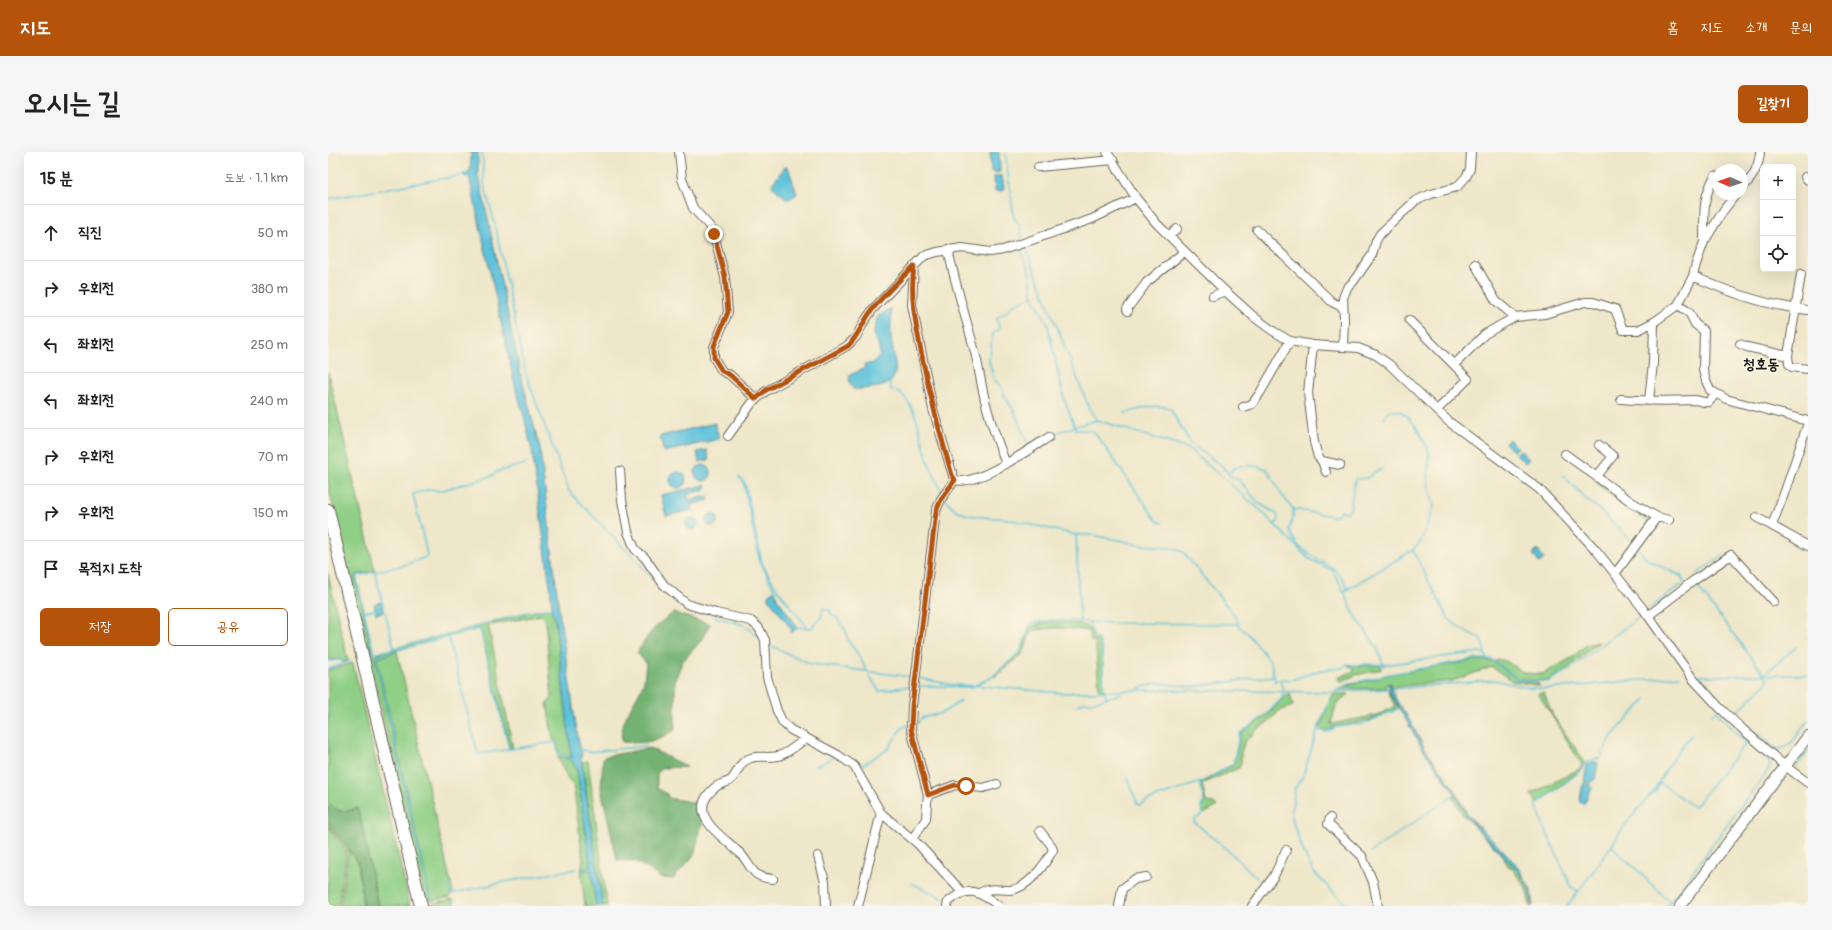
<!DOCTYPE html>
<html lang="ko">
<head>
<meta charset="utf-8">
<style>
	:root { --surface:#fff; --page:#f6f6f6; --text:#222; --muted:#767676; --line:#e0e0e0; --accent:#b45309 }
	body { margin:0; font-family:Pangolin,"Poor Story",sans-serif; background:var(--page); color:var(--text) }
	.controls { position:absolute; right:12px; top:12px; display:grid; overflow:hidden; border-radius:6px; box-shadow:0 4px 16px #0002 }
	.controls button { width:36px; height:36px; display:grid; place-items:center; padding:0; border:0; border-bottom:1px solid var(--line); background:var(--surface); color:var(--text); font:20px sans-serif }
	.compass { position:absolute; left:1384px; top:12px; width:36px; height:36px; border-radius:50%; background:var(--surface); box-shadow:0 4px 16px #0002; rotate:272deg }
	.stop { position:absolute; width:12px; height:12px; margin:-9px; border:3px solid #b45309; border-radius:50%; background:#fff }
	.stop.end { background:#b45309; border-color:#fff; box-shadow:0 1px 4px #0008 }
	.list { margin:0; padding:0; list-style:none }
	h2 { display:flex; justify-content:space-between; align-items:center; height:52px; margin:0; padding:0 16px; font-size:17px }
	h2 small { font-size:13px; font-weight:400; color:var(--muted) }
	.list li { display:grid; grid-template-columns:26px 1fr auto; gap:12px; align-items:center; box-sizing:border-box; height:56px; padding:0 16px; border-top:1px solid var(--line) }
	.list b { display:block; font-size:15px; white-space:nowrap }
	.list em { font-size:13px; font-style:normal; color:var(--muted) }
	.actions { display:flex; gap:8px; padding:12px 16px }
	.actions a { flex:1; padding:9px 0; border:1px solid var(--accent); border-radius:6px; text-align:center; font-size:14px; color:var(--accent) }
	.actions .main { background:var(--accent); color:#fff }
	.icon { flex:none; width:22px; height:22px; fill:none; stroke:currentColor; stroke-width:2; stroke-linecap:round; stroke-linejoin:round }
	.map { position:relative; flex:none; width:1480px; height:754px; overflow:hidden; border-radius:6px }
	header { display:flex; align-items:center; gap:24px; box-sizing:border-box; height:56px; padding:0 20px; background:var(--accent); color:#fff }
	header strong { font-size:19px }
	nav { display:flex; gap:22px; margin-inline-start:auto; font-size:14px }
	.intro { display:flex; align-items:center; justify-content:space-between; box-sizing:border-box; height:96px; padding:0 24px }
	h1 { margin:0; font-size:28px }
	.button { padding:10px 18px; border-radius:6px; background:var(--accent); color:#fff; font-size:14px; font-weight:700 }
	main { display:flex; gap:24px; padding:0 24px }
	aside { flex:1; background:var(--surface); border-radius:6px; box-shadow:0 4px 16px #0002 }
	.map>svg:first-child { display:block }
</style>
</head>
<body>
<header>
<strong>지도</strong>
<nav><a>홈</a><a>지도</a><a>소개</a><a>문의</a></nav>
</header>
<div class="intro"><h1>오시는 길</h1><a class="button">길찾기</a></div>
<main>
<aside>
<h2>15 분<small>도보 · 1.1 km</small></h2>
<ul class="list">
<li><svg class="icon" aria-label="ahead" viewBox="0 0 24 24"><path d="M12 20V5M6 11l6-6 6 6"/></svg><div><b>직진</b></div><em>50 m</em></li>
<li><svg class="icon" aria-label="right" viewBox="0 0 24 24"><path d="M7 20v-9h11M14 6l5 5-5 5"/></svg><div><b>우회전</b></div><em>380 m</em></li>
<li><svg class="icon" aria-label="left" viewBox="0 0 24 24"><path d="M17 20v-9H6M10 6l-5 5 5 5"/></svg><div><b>좌회전</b></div><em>250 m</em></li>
<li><svg class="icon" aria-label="left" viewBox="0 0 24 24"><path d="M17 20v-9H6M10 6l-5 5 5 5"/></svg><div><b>좌회전</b></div><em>240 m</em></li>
<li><svg class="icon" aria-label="right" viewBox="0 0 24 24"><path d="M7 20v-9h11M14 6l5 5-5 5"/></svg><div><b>우회전</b></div><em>70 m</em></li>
<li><svg class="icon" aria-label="right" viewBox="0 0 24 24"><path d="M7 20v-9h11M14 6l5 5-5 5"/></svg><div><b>우회전</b></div><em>150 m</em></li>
<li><svg class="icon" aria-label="arrive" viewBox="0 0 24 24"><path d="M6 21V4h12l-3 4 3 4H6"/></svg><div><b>목적지 도착</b></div></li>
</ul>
<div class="actions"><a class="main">저장</a><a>공유</a></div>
</aside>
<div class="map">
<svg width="1480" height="754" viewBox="0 0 1480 754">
	<rect width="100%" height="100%" fill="#fcf5e5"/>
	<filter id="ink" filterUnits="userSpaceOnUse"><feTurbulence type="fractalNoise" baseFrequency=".025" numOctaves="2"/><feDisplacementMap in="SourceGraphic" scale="8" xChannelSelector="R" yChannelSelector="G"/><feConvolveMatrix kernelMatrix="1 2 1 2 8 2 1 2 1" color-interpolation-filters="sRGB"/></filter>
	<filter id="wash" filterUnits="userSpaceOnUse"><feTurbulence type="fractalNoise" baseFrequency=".012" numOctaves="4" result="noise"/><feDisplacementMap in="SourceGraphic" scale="16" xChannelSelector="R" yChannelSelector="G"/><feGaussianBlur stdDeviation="0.9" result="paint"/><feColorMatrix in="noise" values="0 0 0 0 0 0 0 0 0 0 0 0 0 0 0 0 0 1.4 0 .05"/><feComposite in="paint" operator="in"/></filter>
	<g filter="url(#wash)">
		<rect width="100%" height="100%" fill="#eee7c9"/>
		<path fill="#8fcf86" stroke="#567651" d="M0 220 47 419 27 423 44 501 39 502 0 332Z
			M1270 329 1320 362 1322 367 1321 372 1269 332Z
			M0 422 20 509 17 510 12 507 0 508Z
			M223 457 227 468 242 591 243 607 231 601 228 588H225L219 551 224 546 217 467 213 463 163 473V471L209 458Z
			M722 470 752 472 762 476 766 488 770 489C778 503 773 522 776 538H771L768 496 767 490 763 489 761 479C740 476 722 474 702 480L696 501 666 525 668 521 692 501 703 474Z
			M160 471 185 596H182L152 476 65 499 47 506 102 749 97 748 41 506 66 496Z
			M1271 490 1242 514 1219 529 1188 526 1167 509 1169 507 1178 509 1196 521 1215 522 1245 505 1258 493Z
			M69 499 125 740 122 741 123 745 103 749 49 507Z
			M1147 508 1164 509 1189 528 1210 531 1212 534 1184 529 1164 515 1124 529 1063 535 1062 531 1057 533 1058 536 1011 537 1022 533 1063 522Z
			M25 511 82 754H50L33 669 29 656C14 661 12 661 0 650V518Z
			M1022 513 1032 515 1037 513H1052L1054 517 1028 523 1012 530 1010 526 1026 519 1024 515 1020 514Z
			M1060 539H1061L1071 556C1050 566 1031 572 1008 574 1002 575 999 583 992 576L1001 550 1006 542H1021L1008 553 1003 572 1049 563 1067 555Z
			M1210 541H1216L1225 564 1257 610 1253 618 1208 652V649L1203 642 1253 616 1254 613Z
			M962 542 965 554 951 559 943 568 930 577 917 589 913 600V612L911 616 874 632 878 650 886 651 889 654 876 662 873 656 877 649 872 632 905 613 913 581 940 563 957 543Z
			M229 603 245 610 249 618 263 715 253 717 255 709 246 638 245 632 239 626Z
			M260 609 279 754H275L254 610Z
			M1128 643 1143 670 1191 720 1201 737 1204 754H1202L1197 734 1183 715H1181L1172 701 1135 663 1125 645Z
			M0 674 19 699 10 754H0Z
			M21 699 30 710 35 754H12Z
			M264 718 268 754H257L253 719Z
			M125 747 126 754H104L103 752Z"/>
		<path fill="#73b273" stroke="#486748" d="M346 461 382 472 372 490 354 510 347 529V578C325 590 319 592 294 590 291 568 307 552 315 532 317 526 317 517 318 511L309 501C320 483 327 472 346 461Z
			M322 596 359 615 333 616 329 622V636L339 642 340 646 375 652V667L366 703 345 727 332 726 321 717 306 709 289 708 273 637 275 606 279 604Z
			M0 650C11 661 14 661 29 656L33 669 50 754H35L30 710 0 672Z"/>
		<path fill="#5dc2db" stroke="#3c6f7c" d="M143 0H150V24L152 29 193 224 212 297 231 458 246 561 251 591 254 601 253 607 275 754H268L249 618 243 607 242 591 227 468 223 457 224 454 222 434 204 299 195 260 188 238 141 24 137 25 135 22 142 19Z
			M662 0H671L672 20 666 21 663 19Z
			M457 15H460L469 42 460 48 445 35 444 32Z
			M668 24H674L676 37 674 39H667L666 25Z
			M563 156C564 166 562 175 563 184 564 204 578 230 550 235 542 236 533 238 525 237L521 229 522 223 537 216 536 213 544 211 552 204 550 190 547 188C545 180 547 172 550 164Z
			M387 271 391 287 336 300 332 284Z
			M1181 287 1190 296 1186 300 1177 291Z
			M379 298 381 308 371 310 369 300Z
			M1192 298 1201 307 1197 311 1188 302Z
			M367 321a8 8 0 1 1 16 0a8 8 0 1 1-16 0Z
			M342 328a8 8 0 1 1 16 0a8 8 0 1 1-16 0Z
			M377 333 378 338 360 342 361 348 380 344 381 348 363 353 364 358 338 364 333 343Z
			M378 368a6 6 0 1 1 12 0a6 6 0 1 1-12 0Z
			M358 372a6 6 0 1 1 12 0a6 6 0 1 1-12 0Z
			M1210 398 1216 407 1211 411 1205 402Z
			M447 438 449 446 470 476 463 481 464 478 439 444Z
			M53 450 55 460 48 462 46 452Z
			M1063 531V537L1071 553 1078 562 1096 595 1129 641 1140 663 1184 707 1192 718 1203 738 1205 754H1204L1201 737 1191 720 1140 666 1127 641 1095 597 1061 539 1060 532Z
			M1266 610 1270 611 1267 627 1262 631 1256 630 1259 613Z
			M1255 632 1263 633 1264 636 1255 653 1251 649Z"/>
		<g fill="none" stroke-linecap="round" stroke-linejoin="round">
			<path stroke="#5dc2db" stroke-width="1.5" d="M154 0 156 31 167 73 198 223 241 339 332 433
				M677 0 686 66 692 73 694 88
				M0 47 135 23
				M694 94V101L701 118 705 145 719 170 736 247 748 278H762L767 281 829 369 834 371
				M697 94 761 256 769 268 861 297 930 356 980 406 1004 418 1013 433 1025 460 1049 496 1056 514
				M562 231 563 238C571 238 576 243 580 250 593 269 594 296 603 317 607 325 611 332 613 340
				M797 261C812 258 826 251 842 256L863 292 893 313 902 324 912 329 930 351 949 362 950 369 947 373
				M723 282 769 268
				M704 292 699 290 686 259 675 241 674 236 666 227 661 209 665 182 671 176 669 166 681 158 684 153 705 144
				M901 321C910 309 926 314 939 317L954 343 965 357 1004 364 1009 363 1012 359 1019 360 1022 358 1027 327 1039 326 1047 320 1054 317
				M1235 323 1258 347 1267 354 1306 391
				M411 325 417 331 434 411 449 437 480 476
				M415 329 432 409 447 439
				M617 347 628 358 640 363 662 366H675L748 383 752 470
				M965 357V366L961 377C970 404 990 403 1008 419 1014 424 1017 431 1020 437
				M748 383H764L795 389 810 393 843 395 855 400 908 465 910 469V474
				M1310 397 1320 408 1353 424 1356 431
				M1085 399 1120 466 1133 477 1153 487 1159 507
				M47 420 66 496
				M1369 422 1396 402
				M1368 433 1439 526 1440 529 1408 561V563L1422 575 1420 577
				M1015 440 1085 398 1092 391 1106 355 1100 330 1101 299 1089 276 1079 264 1071 259H1061L1056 266
				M340 441 349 450 357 455
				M1321 457 1353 433
				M35 460 49 457
				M387 465 416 473 432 486
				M761 470 766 485 771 488 774 497 775 528 778 546
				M469 475 483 476 493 466 495 456 502 458 503 462 509 466 518 479 520 488 531 504 538 518
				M120 485 150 602 228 590 230 601 245 609
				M441 493 483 512 584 525
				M46 502 28 424 77 413 98 405 99 402 85 342 103 337 111 339 164 324 168 320 198 312
				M42 503 196 461 223 456
				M0 509 12 508 16 511
				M0 517 22 509
				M1437 522 1468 495
				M541 523 551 539 583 534
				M1440 523H1480
				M1371 524 1435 523
				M590 526 625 533 655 534 735 541 813 538 998 540 1059 537
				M648 533 665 524 692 500 703 471 724 468 785 471 908 472 921 483 943 510 947 529 956 527 963 528 993 518 1014 516 1019 512 1031 514 1037 512 1055 513 1152 500 1157 502
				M590 534 644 535
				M811 536 829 531 864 535 945 524
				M1065 537 1166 528 1202 536 1219 537 1352 524
				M1008 539 1021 532 1062 522 1147 507H1163L1188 527 1220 530 1243 516 1314 463
				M1004 543 990 576 975 624 967 636 963 665 976 701 986 721 1020 754
				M749 554 751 552 756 550H765L793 542
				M586 572 591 570 593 566 614 561 633 549
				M1422 575 1449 597C1462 599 1473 577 1480 568
				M990 578 998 580 1008 575 1035 572 1072 556
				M251 597 262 600 318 594
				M528 611 534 613 560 597 574 576 580 573
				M488 614 508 604
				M1469 614 1480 599
				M800 626 809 651 812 653 821 648 873 630
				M1324 640 1328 639 1332 631 1366 655 1418 591 1388 559 1384 563
				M1284 694 1342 750
				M1043 700 1127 642
				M253 718 264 716
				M929 726 903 701 866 670V668L875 662 873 654 876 650 872 631 905 612 912 581 939 562 955 545V537L952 529
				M583 731 614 746H619
				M121 734 124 743
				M1250 739 1243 735 1241 730 1215 672 1208 653 1254 618C1258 608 1263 609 1272 606L1284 584 1318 547
				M123 742 176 730 248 717
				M102 748 48 506 66 499 152 477 181 597
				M126 748 127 754
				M1239 754 1278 702 1299 670 1325 640 1347 603 1364 582
				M1339 754 1441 617 1443 613 1440 609 1415 585 1417 582"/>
		</g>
	</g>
	<g filter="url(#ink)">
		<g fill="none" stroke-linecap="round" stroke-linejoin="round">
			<defs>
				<path id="minor" d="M351 0 354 27 365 56 383 76 386 83 397 125 400 160 386 195V206L394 219 402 223 428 247
					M779 0 808 46 829 72 895 137 926 165 945 179 962 189 985 193 1030 196 1048 203 1062 213 1120 269 1211 337 1268 398 1316 458 1365 527 1391 555 1411 574 1457 614 1480 631
					M710 15 785 8
					M1477 25 1480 28
					M1414 36C1425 26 1431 15 1432 0
					M929 78 1004 150 1014 155
					M841 84 849 77
					M1376 89C1377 63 1373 48 1387 24
					M620 97C627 132 638 166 647 200 651 216 653 232 657 248 662 270 670 291 678 312
					M1147 112 1168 149 1187 165
					M586 114 584 153 605 257 626 327C644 338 705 295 721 285
					M1473 122 1460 204 1461 212 1464 215 1480 217
					M1365 124C1402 141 1439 154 1480 158
					M885 144 897 139
					M1350 153 1361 160 1367 172 1376 179 1375 218 1378 229 1382 238 1398 247 1480 269
					M800 159 799 157 819 130 856 100
					M1081 168 1140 227 1109 258
					M1412 192 1419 195 1460 204
					M985 193 980 241 986 290 990 305 994 309 1012 313
					M1015 195 1016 167 1015 146 1019 136 1025 130 1044 103 1048 89 1052 82 1087 49 1103 42 1129 35 1138 25 1142 17 1143 0
					M1126 213 1157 182 1187 165 1217 162 1257 150H1265L1287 157 1295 178H1310L1326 170 1350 153 1365 124 1368 112 1376 90 1395 59 1408 42
					M1293 247C1317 249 1341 249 1366 248 1371 248 1376 251 1381 250L1387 242
					M1321 249 1325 211 1326 170
					M915 255 924 252 932 241 962 189
					M400 284 424 251 438 239 519 194 528 185 536 170 545 157 596 104 609 100 634 96 662 100 675 98 764 67 808 46
					M1237 302 1302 349 1329 365 1341 368
					M994 309 998 320
					M292 319 294 348 300 380 307 397 317 406 336 433 359 452 388 461 423 469 431 476 437 488 439 525 449 559 455 571 463 578 510 603 526 614 553 661 590 692 634 740
					M1269 324 1285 304 1271 293
					M1428 365 1480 394
					M1444 373 1456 342 1480 271
					M1287 422 1329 365
					M1320 464 1365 429 1403 403 1446 450
					M600 643 627 633 655 636 669 632
					M1002 666 1000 672 1034 704 1045 730 1050 754
					M584 687 598 667 599 651 600 643 583 577 584 554 608 359 613 347 627 328
					M490 704 497 730 498 754
					M445 727C423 725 425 716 413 702 410 699 405 696 402 692 382 676 360 656 389 634 394 631 399 631 403 628 411 620 411 609 423 606 433 603 443 607 453 603 463 599 470 591 479 587
					M651 741C661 735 671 738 682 738 700 737 717 712 725 698L723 693 712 679
					M530 754 553 661
					M619 754 620 750C641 732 651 740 671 754
					M791 754 794 737 807 727 818 725
					M924 754 946 724 958 698"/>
				<path id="major" d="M1352 754 1480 584"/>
				<path id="highway" d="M0 358 93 754"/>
			</defs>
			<use href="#minor" stroke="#666359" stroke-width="10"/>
			<use href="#major" stroke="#666359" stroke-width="12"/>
			<use href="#highway" stroke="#666359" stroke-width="14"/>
			<use href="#minor" stroke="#fff" stroke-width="8"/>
			<use href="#major" stroke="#fff" stroke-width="10"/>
			<use href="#highway" stroke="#fff" stroke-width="12"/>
		</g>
	</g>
	<g fill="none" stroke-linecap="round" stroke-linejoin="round" filter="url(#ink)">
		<path stroke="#b45309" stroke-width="5" d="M386 82 397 125 400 160 386 194V206L394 219 402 223 428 247 438 238 520 194C531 183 534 171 544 158 556 142 572 128 586 114 582 145 587 168 593 199 601 241 612 282 624 323L627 328 613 347 608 360 584 554 583 577 600 643 627 633 638 634"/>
	</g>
	<g text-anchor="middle" stroke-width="3.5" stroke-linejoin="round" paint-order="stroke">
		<g font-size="15" font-weight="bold" fill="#1c1c1c" stroke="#fcf5e5">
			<text x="1433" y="217">청호동</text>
		</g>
	</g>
</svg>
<div class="controls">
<button>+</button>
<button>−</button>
<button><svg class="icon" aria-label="locate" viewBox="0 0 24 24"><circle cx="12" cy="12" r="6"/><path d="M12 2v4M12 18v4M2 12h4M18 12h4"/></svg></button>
</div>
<svg class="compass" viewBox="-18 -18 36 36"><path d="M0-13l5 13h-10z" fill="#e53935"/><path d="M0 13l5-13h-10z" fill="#767676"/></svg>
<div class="stop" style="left:638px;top:634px"></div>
<div class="stop end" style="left:386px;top:82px"></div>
</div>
</main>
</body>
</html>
